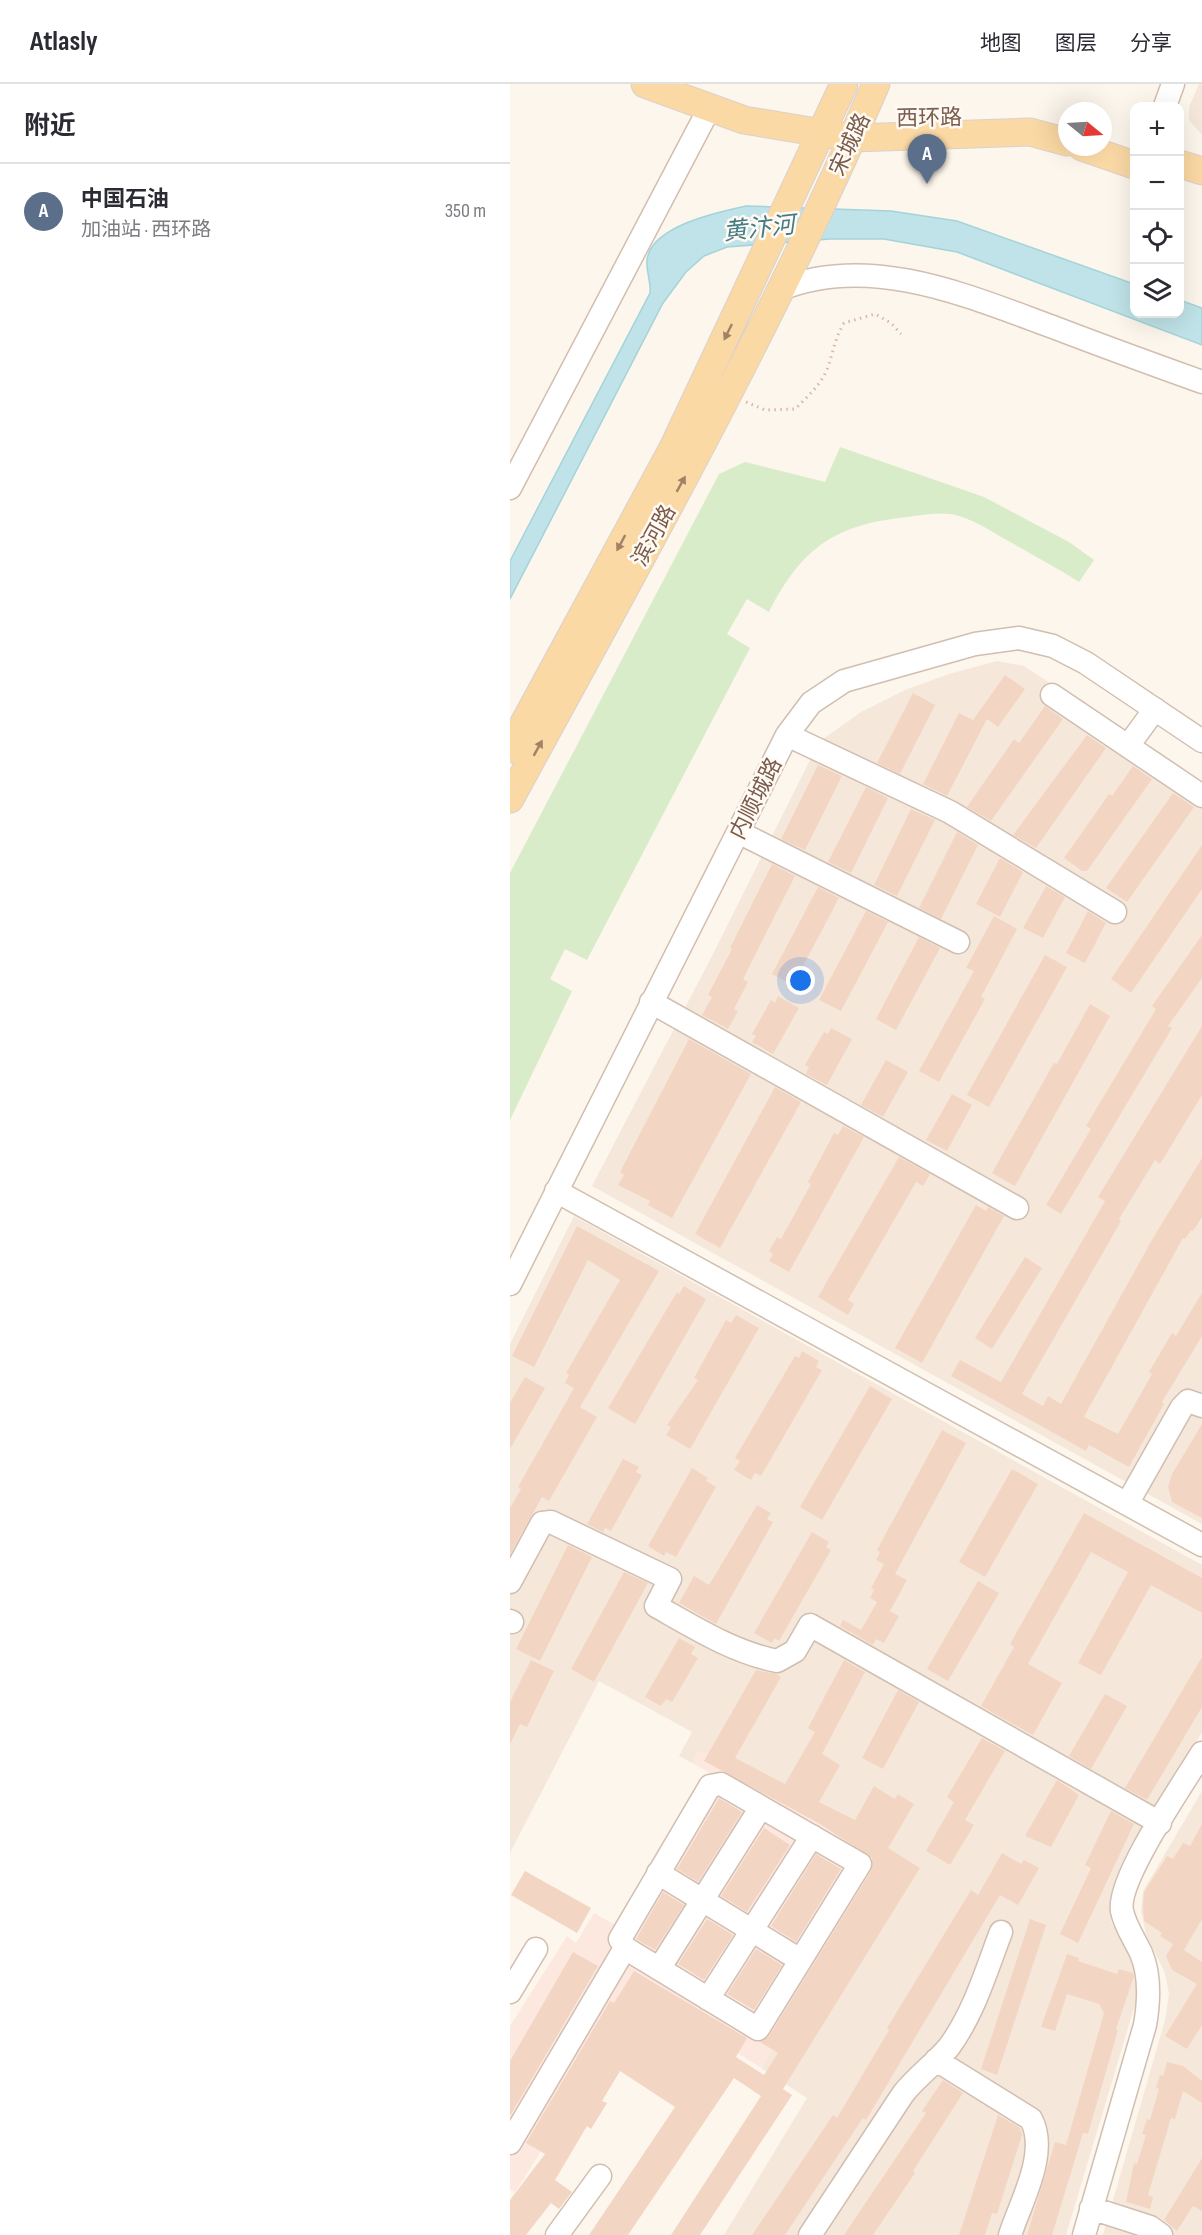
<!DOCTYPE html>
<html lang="zh">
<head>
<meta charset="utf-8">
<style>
	:root { --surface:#fff; --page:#f7f7f7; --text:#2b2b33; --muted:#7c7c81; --line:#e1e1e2; --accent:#0b8043 }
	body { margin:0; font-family:"Sofia Sans Condensed","Noto Sans SC",sans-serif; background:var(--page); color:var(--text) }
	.controls { position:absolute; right:18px; top:18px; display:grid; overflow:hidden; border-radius:12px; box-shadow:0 6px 24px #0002 }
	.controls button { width:54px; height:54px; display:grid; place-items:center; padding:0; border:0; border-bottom:2px solid var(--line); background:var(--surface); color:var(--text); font:30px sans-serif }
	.compass { position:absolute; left:548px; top:18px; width:54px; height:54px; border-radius:50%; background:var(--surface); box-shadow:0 6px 24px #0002; rotate:108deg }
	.you { position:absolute; left:291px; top:897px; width:21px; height:21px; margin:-15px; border:4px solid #fff; border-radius:50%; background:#1a73e8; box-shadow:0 0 0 9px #1a73e833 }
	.badge { display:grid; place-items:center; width:39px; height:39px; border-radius:50%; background:var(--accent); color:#fff; font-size:20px; font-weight:700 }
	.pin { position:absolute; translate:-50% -50px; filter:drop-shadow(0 2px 3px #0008) }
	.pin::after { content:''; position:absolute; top:32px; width:21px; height:18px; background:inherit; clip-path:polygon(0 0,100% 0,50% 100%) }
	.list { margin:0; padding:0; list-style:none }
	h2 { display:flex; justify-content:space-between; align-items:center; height:78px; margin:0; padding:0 24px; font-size:26px }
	h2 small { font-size:20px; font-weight:400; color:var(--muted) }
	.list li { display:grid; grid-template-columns:39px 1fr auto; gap:18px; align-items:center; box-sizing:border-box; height:96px; padding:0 24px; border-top:2px solid var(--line) }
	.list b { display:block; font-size:22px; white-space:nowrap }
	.list p { margin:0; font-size:20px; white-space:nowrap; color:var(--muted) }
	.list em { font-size:20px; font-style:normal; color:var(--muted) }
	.icon { flex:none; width:33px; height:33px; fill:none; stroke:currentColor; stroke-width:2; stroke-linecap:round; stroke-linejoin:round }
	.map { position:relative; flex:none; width:692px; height:2151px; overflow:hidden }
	header { display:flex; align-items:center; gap:36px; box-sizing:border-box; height:84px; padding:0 30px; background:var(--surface); border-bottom:2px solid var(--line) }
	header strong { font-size:28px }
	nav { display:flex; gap:33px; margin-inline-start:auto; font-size:21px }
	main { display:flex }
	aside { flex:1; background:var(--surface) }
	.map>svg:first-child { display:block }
</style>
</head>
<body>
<header>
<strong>Atlasly</strong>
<nav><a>地图</a><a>图层</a><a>分享</a></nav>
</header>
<main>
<aside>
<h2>附近<small></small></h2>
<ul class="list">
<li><span class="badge" style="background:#5c6f8a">A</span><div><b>中国石油</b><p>加油站 · 西环路</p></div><em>350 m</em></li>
</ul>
</aside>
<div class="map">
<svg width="692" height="2151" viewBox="0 0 692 2151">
	<rect width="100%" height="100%" fill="#fdf6ec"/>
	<path fill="#f5e8da" d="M689 0H692V51L679 36V23Z
		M487 577 514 582 692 699V1440L82 1102 202 872 309 658 351 628 395 606 439 590Z
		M64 1132 692 1481V1648L644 1729 604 1806 601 1838 626 1876 630 1904 556 2151H214L297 2014 251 1984 384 1772 189 1668 182 1679 169 1672 182 1648 89 1597 0 1769V1260Z
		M692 1707V2151H593L655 1936 659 1910 655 1889 636 1850 631 1827 633 1807Z"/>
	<path fill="#fde8e0" d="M190 1667 384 1771 251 1984 160 1926 128 1915 5 2108 0 2105V1942L57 1852 66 1859 84 1829 109 1843 200 1689 182 1679Z"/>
	<path fill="#d8ecc9" d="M330 363 474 413 559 458 584 476 569 498C547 484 524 472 502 459 484 449 468 438 449 432 433 427 414 431 398 433 326 440 292 463 259 528L237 515 217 550 240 564 77 876 55 865 40 895 62 907 0 1036V789L209 390 235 378 315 398Z"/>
	<path fill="#bfe3e8" stroke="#a5d3da" stroke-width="1.5" d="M236 122 381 127 447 137 624 200V230H670V216L692 224V261L447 168 374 155H320L217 163 194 172 176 188 153 219 0 515V477L140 209C141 197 136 187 137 176 141 142 208 128 236 122Z"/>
	<path fill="#f3d5c3" d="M495 591 515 605 488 643 477 635 437 712 413 700 449 629 463 636Z
		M403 609 425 621 390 690 367 679Z
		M535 622 553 635 481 737 457 723 504 655 509 659Z
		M577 651 596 664 526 764 503 751Z
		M308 681 332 692 295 766 271 755Z
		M623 682 642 695 577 787H572L554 774 599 710 602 712Z
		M356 703 378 714 341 789 318 778Z
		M663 709 684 723 617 818 596 804Z
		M401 725 425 736 387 812 364 801Z
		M447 748 468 761 431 835 409 824Z
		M692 761V805L621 909 601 895Z
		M490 774 513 788 490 833 466 820Z
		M262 780 285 792 233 895 238 898 224 925 228 927 218 945 192 931 202 913 198 911 222 865 220 864Z
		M536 802 555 813 533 854 513 844Z
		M308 803 329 814 283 901 262 890Z
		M356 827 378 838 331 927 309 916Z
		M578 827 596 839 575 879 556 869Z
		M484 832 507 845 471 913 475 915 429 998 409 987 464 887 456 884Z
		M692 851V894L658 942 662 944 551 1130 536 1121 581 1045 576 1042 646 925 642 922Z
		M409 853 430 864 386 946 366 935Z
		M535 871 557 883 479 1023 457 1011Z
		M268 912 289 924 263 970 242 958 246 952 242 950 261 916 265 919Z
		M580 920 600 932 505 1102 482 1089 544 979 547 980Z
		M692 942V1011L650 1080 645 1076 609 1135 611 1137 512 1310 533 1322 538 1312 551 1320 643 1154 692 1074V1133L683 1147 681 1146 675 1155 673 1154 574 1333 608 1350 642 1290 639 1288 662 1249 666 1252 692 1209V1252L652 1318 654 1320 619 1383 579 1361 576 1367 441 1292 450 1276 491 1298 595 1117 588 1113Z
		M321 944 342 955 317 1001 296 990 299 983 295 981 314 948 318 950Z
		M179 955 241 990 162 1134 138 1121 140 1117 108 1101 114 1091 110 1088Z
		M376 976 398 988 373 1033 351 1021Z
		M265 1003 291 1018 210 1164 185 1150Z
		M442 1010 462 1021 437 1067 416 1056Z
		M333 1042 354 1053 279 1188 259 1177 263 1170 259 1167 267 1153 271 1155 301 1100 298 1098 324 1049 328 1051Z
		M389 1073 420 1090 413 1102 406 1098 338 1216 344 1220 338 1231 308 1213Z
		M466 1121 476 1127 478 1123 494 1132 412 1279 385 1264Z
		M67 1142 149 1187 70 1323 87 1333 39 1417 32 1413 0 1470V1424L11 1405 8 1403 64 1304 55 1299 59 1291 56 1289 110 1196 78 1176 24 1283 2 1272Z
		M515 1173 532 1184 482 1265 465 1254Z
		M174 1202 196 1215 125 1340 98 1324 167 1208 169 1210Z
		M226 1231 249 1244 180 1365 156 1351 161 1343 157 1341 188 1296 184 1294 216 1236 221 1239Z
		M292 1267 309 1277 306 1283 312 1286 251 1392 245 1389 241 1396 224 1386 230 1377 225 1374 285 1272 289 1274Z
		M15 1293 35 1304 0 1365V1319Z
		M360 1302 382 1315 312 1436 290 1423Z
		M692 1340V1434L662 1418 658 1403 662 1390Z
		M432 1346 456 1359 385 1490 397 1496 380 1527 389 1532 374 1559 366 1555 363 1561 330 1542 333 1536 351 1546 367 1518 360 1514 364 1506 361 1504 374 1480 366 1476 370 1468 367 1466Z
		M113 1375 129 1383 126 1388 132 1391 101 1447 95 1444 93 1448 77 1440Z
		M182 1384 198 1394 196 1397 206 1403 166 1473 156 1468 154 1472 138 1462Z
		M502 1385 528 1400 475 1493 449 1478Z
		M247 1421 261 1429 257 1435 263 1438 206 1540 169 1519 184 1492 199 1501Z
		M574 1429 692 1494V1529L641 1501 591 1591 568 1579 618 1488 581 1468 518 1580 552 1599 523 1651 471 1622 504 1563 500 1560Z
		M302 1448 319 1458 316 1463 321 1466 269 1557 265 1554 262 1559 244 1549Z
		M58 1461 82 1473 30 1577 6 1565Z
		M114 1488 138 1499 84 1598 61 1585Z
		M468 1497 489 1509 438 1597 417 1585Z
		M169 1554 185 1563 181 1570 188 1574 162 1618 156 1615 151 1622 135 1613Z
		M692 1573V1623L637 1716 615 1704Z
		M21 1576 44 1587 17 1643 10 1640 0 1660V1618Z
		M334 1576 355 1588 312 1670 330 1681 309 1718 345 1736 364 1702 385 1715 388 1710 404 1720 378 1764 410 1784 273 2005 282 2011 190 2151H161L251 2012 224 1994 118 2151H79L165 2023 110 1987 92 2017 97 2019 81 2045 77 2042 45 2096 62 2108 49 2125 41 2119 16 2151H0V2116L35 2070 16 2059 100 1917 104 1919 124 1887 237 1954 226 1973 254 1991 268 1969 250 1958 259 1952 361 1787 362 1774 310 1740 194 1677 246 1586 266 1590 271 1593 225 1674 275 1700 305 1648 298 1644Z
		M388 1606 409 1618 373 1685 352 1674Z
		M595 1610 617 1622 581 1685 559 1672Z
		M472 1654 495 1667 455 1736 464 1741 440 1781 416 1767 444 1718 437 1713Z
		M547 1696 569 1711 541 1763 515 1752Z
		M209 1714 232 1728 188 1798 167 1785Z
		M601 1727 624 1740 568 1859 550 1850 581 1784 575 1781Z
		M692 1740V1835L674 1866 692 1878V1941L677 1965 655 1952 687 1900 662 1886 656 1872 663 1860 650 1852 652 1849 634 1837 633 1823 634 1808 657 1772 663 1775 673 1759 680 1762Z
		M254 1744 280 1761 237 1828 211 1812Z
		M492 1769 511 1780 514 1776 529 1784 508 1821 490 1811 356 2036 353 2034 275 2151H242L323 2031 327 2034 379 1946 377 1944 461 1806 468 1811Z
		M306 1770 331 1785 286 1858 261 1842Z
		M15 1787 81 1824 67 1849 1 1811Z
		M153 1808 174 1821 145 1866 126 1855Z
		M197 1835 223 1851 194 1896 168 1880Z
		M520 1835 536 1841 487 1991 471 1985Z
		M246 1865 272 1881 244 1926 217 1910Z
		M63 1868 88 1882 0 2032V1977Z
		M557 1870 569 1874 568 1877 607 1890 609 1885 623 1889 624 1892 606 1945 608 1946 578 2050 573 2049 542 2151H517L545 2058 556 2061 594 1929 589 1920 557 1910 545 1947 531 1943Z
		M657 1978 673 1982 692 1997V2019L673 2007 665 2035 661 2034 638 2111 643 2113 640 2125 616 2118 624 2079 627 2080 636 2051 632 2050 637 2035 640 2036 649 2005 646 2004 650 1991 653 1992Z
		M433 1996 453 2009 403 2087 405 2089 363 2151H334L416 2029 412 2027Z
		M488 2031 510 2044 512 2051 487 2130 482 2129 475 2151H449Z
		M692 2074V2127L683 2122 667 2147 654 2136Z"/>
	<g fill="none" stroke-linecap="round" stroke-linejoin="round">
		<defs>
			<path id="minor" d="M655 22 663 0
				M271 205C361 169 458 212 543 243 592 262 642 280 692 298
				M0 404 200 23
				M542 611 692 712
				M277 651 440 728 605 828
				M618 662 645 625
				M228 748 448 858
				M141 918 507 1124
				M46 1107 692 1461
				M0 1200 277 651 301 619 334 597 465 560 509 554 543 562 576 579 692 657
				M617 1420 672 1323 678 1317 692 1322
				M0 1498 32 1439 41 1438 160 1495 146 1522C185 1544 223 1568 267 1577L285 1567 300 1541 650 1739
				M0 1537 2 1538
				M148 1789 290 1876
				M149 1885 251 1723
				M0 1908 26 1865
				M198 1915 302 1752
				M426 1976 521 2035C539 2069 511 2117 500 2151
				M0 2059 115 1864 110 1855 200 1702 211 1700 350 1780 248 1945 115 1864
				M581 2124 640 2143 651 2151
				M47 2151 90 2092
				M300 2151 393 2010C407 1992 425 1980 439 1963 464 1929 476 1887 491 1848
				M574 2151 635 1941C639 1918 641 1892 631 1869 625 1856 615 1842 612 1827 606 1796 674 1699 692 1669"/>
			<path id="major" d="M135 0 234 36 342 54 520 48 557 58
				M572 63 624 81
				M670 80 692 87
				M0 665 163 364 334 0
				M0 715C128 480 260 246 366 0"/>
		</defs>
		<use href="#minor" stroke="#d1beb0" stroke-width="25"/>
		<use href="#major" stroke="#dad1cd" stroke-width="29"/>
		<path stroke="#d9b8a5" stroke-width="3" stroke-dasharray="1.5 4.5" stroke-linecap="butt" d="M236 318 255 326 285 325C298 312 311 301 318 283 323 268 325 254 334 239L365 230 381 239 391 250"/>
		<use href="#minor" stroke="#fff" stroke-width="22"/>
		<use href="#major" stroke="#fbd9a5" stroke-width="27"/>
	</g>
	<defs><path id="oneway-solid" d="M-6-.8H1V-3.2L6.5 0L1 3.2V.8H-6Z" transform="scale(1.5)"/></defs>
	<g fill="#a18267">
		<use href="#oneway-solid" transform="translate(218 248) rotate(116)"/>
		<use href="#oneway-solid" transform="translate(171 400) rotate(-61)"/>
		<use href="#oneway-solid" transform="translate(111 459) rotate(118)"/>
		<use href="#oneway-solid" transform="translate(28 664) rotate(-61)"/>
	</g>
	<g text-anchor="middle" stroke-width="5" stroke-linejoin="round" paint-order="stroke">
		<g font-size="22" fill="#7a5c4d" stroke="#fffaf3">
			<text transform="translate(419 33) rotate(-1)" y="8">西环路</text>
			<text transform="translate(339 60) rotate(-65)" y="8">宋城路</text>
			<text transform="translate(143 451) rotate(-61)" y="8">滨河路</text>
			<text transform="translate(245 714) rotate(-63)" y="8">内顺城路</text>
		</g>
		<g font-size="24" font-style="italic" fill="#437c86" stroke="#fffaf3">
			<text transform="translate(249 144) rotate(-6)" y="8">黄汴河</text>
		</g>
	</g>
</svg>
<div class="controls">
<button>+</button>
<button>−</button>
<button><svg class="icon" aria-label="locate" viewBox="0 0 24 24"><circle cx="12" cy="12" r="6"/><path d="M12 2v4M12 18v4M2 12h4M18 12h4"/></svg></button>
<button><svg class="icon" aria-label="layers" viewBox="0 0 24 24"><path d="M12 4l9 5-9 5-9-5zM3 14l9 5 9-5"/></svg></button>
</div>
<svg class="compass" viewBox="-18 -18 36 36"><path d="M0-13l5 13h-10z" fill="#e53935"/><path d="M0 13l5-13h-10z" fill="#7c7c81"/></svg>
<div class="you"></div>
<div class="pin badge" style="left:417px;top:100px;background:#5c6f8a">A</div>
</div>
</main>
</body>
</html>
